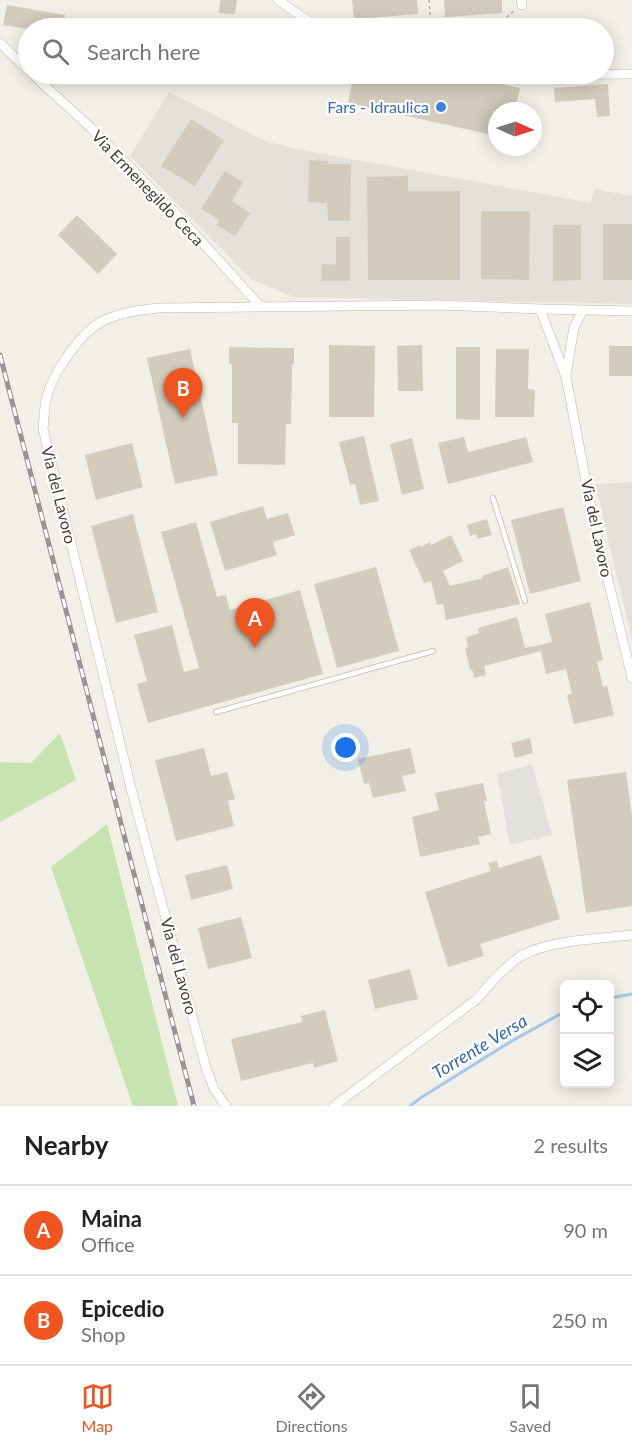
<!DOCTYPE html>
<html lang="en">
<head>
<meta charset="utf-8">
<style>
	:root { --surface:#fff; --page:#f6f6f6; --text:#222; --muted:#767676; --line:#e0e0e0; --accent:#ee5520 }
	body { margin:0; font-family:Lato,sans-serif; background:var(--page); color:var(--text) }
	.controls { position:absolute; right:18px; bottom:18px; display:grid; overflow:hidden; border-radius:9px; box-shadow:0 3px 15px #0003 }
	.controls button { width:54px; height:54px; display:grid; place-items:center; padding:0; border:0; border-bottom:2px solid var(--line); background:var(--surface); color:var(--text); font:30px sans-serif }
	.compass { position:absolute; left:488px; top:102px; width:54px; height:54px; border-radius:50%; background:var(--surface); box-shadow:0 3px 15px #0003; rotate:93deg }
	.you { position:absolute; left:346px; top:748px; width:21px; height:21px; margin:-15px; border:4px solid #fff; border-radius:50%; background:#1a73e8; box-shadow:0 0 0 9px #1a73e833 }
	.badge { display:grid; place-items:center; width:39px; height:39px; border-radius:50%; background:var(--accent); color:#fff; font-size:20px; font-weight:700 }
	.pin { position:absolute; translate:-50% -50px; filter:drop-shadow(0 2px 3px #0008) }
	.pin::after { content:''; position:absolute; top:32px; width:21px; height:18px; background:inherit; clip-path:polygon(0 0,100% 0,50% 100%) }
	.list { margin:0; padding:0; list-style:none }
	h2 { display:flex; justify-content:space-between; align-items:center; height:78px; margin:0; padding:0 24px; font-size:26px }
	h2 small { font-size:20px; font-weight:400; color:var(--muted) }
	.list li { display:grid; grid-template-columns:39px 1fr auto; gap:18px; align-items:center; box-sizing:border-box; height:90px; padding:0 24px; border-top:2px solid var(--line) }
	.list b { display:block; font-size:22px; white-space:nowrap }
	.list p { margin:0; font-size:20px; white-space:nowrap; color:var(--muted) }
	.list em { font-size:20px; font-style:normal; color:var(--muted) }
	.icon { flex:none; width:33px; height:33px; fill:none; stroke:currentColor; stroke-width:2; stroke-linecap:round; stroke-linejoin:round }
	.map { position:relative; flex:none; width:632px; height:1106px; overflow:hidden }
	.search { position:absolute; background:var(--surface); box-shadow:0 3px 15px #0003; left:18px; right:18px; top:18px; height:66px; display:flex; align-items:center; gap:15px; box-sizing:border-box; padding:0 21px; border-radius:33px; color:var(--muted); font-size:22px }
	.sheet { height:258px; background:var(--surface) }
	nav { display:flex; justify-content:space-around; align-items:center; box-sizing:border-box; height:84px; border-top:2px solid var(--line); background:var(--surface); font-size:16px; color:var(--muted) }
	nav a { display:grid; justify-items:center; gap:3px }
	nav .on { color:var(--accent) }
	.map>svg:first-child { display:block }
</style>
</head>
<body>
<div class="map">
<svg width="632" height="1106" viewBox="0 0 632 1106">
	<rect width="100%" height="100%" fill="#f2f0e6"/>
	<path fill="#e4e1db" d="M169 92 265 141 297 149 591 203 594 189 632 196V304L294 297 252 280 130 156Z
		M632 482V640L595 484Z"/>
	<path fill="#c7e4b0" d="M60 733 76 780 0 822V762L31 763Z
		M107 824 178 1106H133L51 867Z"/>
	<path fill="#e3e1de" d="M532 764 552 835 510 845 497 774Z"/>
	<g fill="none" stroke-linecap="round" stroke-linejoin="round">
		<path stroke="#a5c7ec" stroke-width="3" d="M610 998 632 994
			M410 1106 422 1097 510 1042 564 1012"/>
	</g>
	<path fill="#d3ccbc" d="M220 0H237L235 14 219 13Z
		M352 0H417L418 14 354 19Z
		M444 0H502V13L445 17Z
		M7 5 65 15 63 28 28 29 3 25Z
		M354 74H455L520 88 515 111H497V136L348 103Z
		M608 84 610 116 597 117 595 99 555 102 554 88Z
		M191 119 224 140 195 186 161 166Z
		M309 160 328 161V164H351L350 221H328L327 203 308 202Z
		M225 171 243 182 232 201 250 213 235 236 216 225 220 220 201 209Z
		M408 176V191H460V280H368L367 177Z
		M481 211H530L529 280 481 279Z
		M77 215 117 254 98 274 58 235Z
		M603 224H632V280H603Z
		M553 225H581V280L553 281Z
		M336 237H350V281H321L322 264 336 265Z
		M329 345 375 346 374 417H329Z
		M422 345 423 391H398L397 346Z
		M609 346H632V376H609Z
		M229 347 294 348V365L292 364 291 424H286L285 465 238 464V423H232V364H229Z
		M456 347H480V420L456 419Z
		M190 349 218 475 175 484 147 358Z
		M496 349H529L528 389 535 390 534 417H495Z
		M364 436 379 501 360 505 355 484 350 485 339 442Z
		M464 437 468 452 526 437 533 462 448 484 438 443Z
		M412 438 424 489 402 495 390 444Z
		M132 443 143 487 96 500 85 455Z
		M263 506 267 519 288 513 295 535 273 542 277 555 225 571 210 522Z
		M563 507 581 581 530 594 511 520Z
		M133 514 158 612 116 623 91 526Z
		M487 519 492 535 477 539 476 534 470 536 467 525Z
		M196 522 217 597 226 595 230 610 300 590 323 674 148 723 137 684 147 681 134 635 172 625 184 672 199 668 161 532Z
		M451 535 463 561 443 571 450 586 483 578 482 576 508 567 520 604 446 620 443 604 437 605 431 581 424 583 409 550 420 545 421 547 430 542 431 545Z
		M376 567 399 651 337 668 314 584Z
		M590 602 603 660 597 662 603 687 607 686 614 715 574 724 567 695 572 694 566 669 546 674 541 651 484 666 486 675 474 678 472 669 470 670 465 648 468 647 466 637 479 633 478 628 517 617 525 648 552 642 545 614Z
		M530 738 533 753 515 758 511 743Z
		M204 748 211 776 227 772 235 799 228 801 234 826 176 841 155 760Z
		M410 748 416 773 402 776 406 791 373 798 369 783 364 784 358 759Z
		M626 772 632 816V906L586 913 567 780Z
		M483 783 487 801H484L491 834 478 837 480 844 420 857 412 817 439 810 435 793Z
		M541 855 560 919 480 944 484 956 448 967 425 892 491 871 488 863 497 861 499 868Z
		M227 865 233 889 191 900 185 875Z
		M241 917 252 958 208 969 198 928Z
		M410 969 418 999 375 1009 368 980Z
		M325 1010 338 1061 314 1068 313 1063 241 1081 231 1039 302 1022 301 1016Z"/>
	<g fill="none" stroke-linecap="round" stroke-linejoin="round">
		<defs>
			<path id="lane" d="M493 498 525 601
				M216 712 433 651"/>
			<path id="street" d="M278 0 304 18 322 28
				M521 0 522 5
				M0 43 28 70
				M32 74 90 127 183 221 260 306
				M519 74 530 75 632 74
				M540 309 566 377 594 523 632 678
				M566 375 574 327 583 310
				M226 1106 214 1089 206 1068 132 792 43 429C44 420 44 410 46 401 50 377 79 334 101 322 119 312 140 310 160 308L439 305 540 309 632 311
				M334 1106 477 999C490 984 504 967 521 956 549 940 599 939 632 935"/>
		</defs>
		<use href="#lane" stroke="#bdb8a9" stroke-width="6"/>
		<use href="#street" stroke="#bdb8a9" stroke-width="10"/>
		<path stroke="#beb59b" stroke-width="1.5" stroke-dasharray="3 3" stroke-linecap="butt" d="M429 0 431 26
			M413 28 498 24 514 11"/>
		<use href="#lane" stroke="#fff" stroke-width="4.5"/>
		<use href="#street" stroke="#fff" stroke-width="9"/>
		<defs>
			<path id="rail" d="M0 355 194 1106"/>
		</defs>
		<use href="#rail" stroke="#959595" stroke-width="5"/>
		<use href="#rail" stroke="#fff" stroke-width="3" stroke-dasharray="9" stroke-linecap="butt"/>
	</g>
	<circle fill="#3f7fe0" stroke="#fff" stroke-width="2" cx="441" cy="107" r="6"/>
	<g text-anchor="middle" stroke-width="4.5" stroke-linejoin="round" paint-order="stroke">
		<g font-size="16" fill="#366cbe" stroke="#fff" text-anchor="end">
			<text x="429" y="113">Fars - Idraulica</text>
		</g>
		<g font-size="16" fill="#444036" stroke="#fff">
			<text transform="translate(148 188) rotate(46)" y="6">Via Ermenegildo Ceca</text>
			<text transform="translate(59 495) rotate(76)" y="6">Via del Lavoro</text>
			<text transform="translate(597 528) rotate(78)" y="6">Via del Lavoro</text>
			<text transform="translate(179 966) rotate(75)" y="6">Via del Lavoro</text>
		</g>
		<g font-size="18" font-style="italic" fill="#356caa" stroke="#fff">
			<text transform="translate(480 1047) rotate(-31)" y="6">Torrente Versa</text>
		</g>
	</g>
</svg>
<div class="controls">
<button><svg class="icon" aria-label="locate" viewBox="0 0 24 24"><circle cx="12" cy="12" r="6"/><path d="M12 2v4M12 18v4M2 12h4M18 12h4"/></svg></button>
<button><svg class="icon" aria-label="layers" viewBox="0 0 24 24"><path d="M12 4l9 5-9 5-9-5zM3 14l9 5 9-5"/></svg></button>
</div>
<svg class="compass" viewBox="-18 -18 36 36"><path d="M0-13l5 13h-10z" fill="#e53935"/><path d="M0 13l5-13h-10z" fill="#767676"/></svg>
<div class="you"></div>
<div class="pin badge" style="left:255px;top:648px">A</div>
<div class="pin badge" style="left:183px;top:418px">B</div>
<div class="search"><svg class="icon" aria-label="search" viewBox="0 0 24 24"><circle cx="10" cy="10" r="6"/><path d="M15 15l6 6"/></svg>Search here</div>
</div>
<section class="sheet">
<h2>Nearby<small>2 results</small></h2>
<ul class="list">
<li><span class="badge">A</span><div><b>Maina</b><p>Office</p></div><em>90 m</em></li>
<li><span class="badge">B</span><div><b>Epicedio</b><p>Shop</p></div><em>250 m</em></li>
</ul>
</section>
<nav>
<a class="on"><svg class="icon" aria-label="map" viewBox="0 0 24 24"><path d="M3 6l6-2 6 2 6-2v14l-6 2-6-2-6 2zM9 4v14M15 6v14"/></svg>Map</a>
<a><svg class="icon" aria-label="directions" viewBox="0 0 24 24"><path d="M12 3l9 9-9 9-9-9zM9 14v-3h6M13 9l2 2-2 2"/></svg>Directions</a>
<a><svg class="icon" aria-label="saved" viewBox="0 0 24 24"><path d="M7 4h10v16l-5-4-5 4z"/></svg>Saved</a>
</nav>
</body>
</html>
